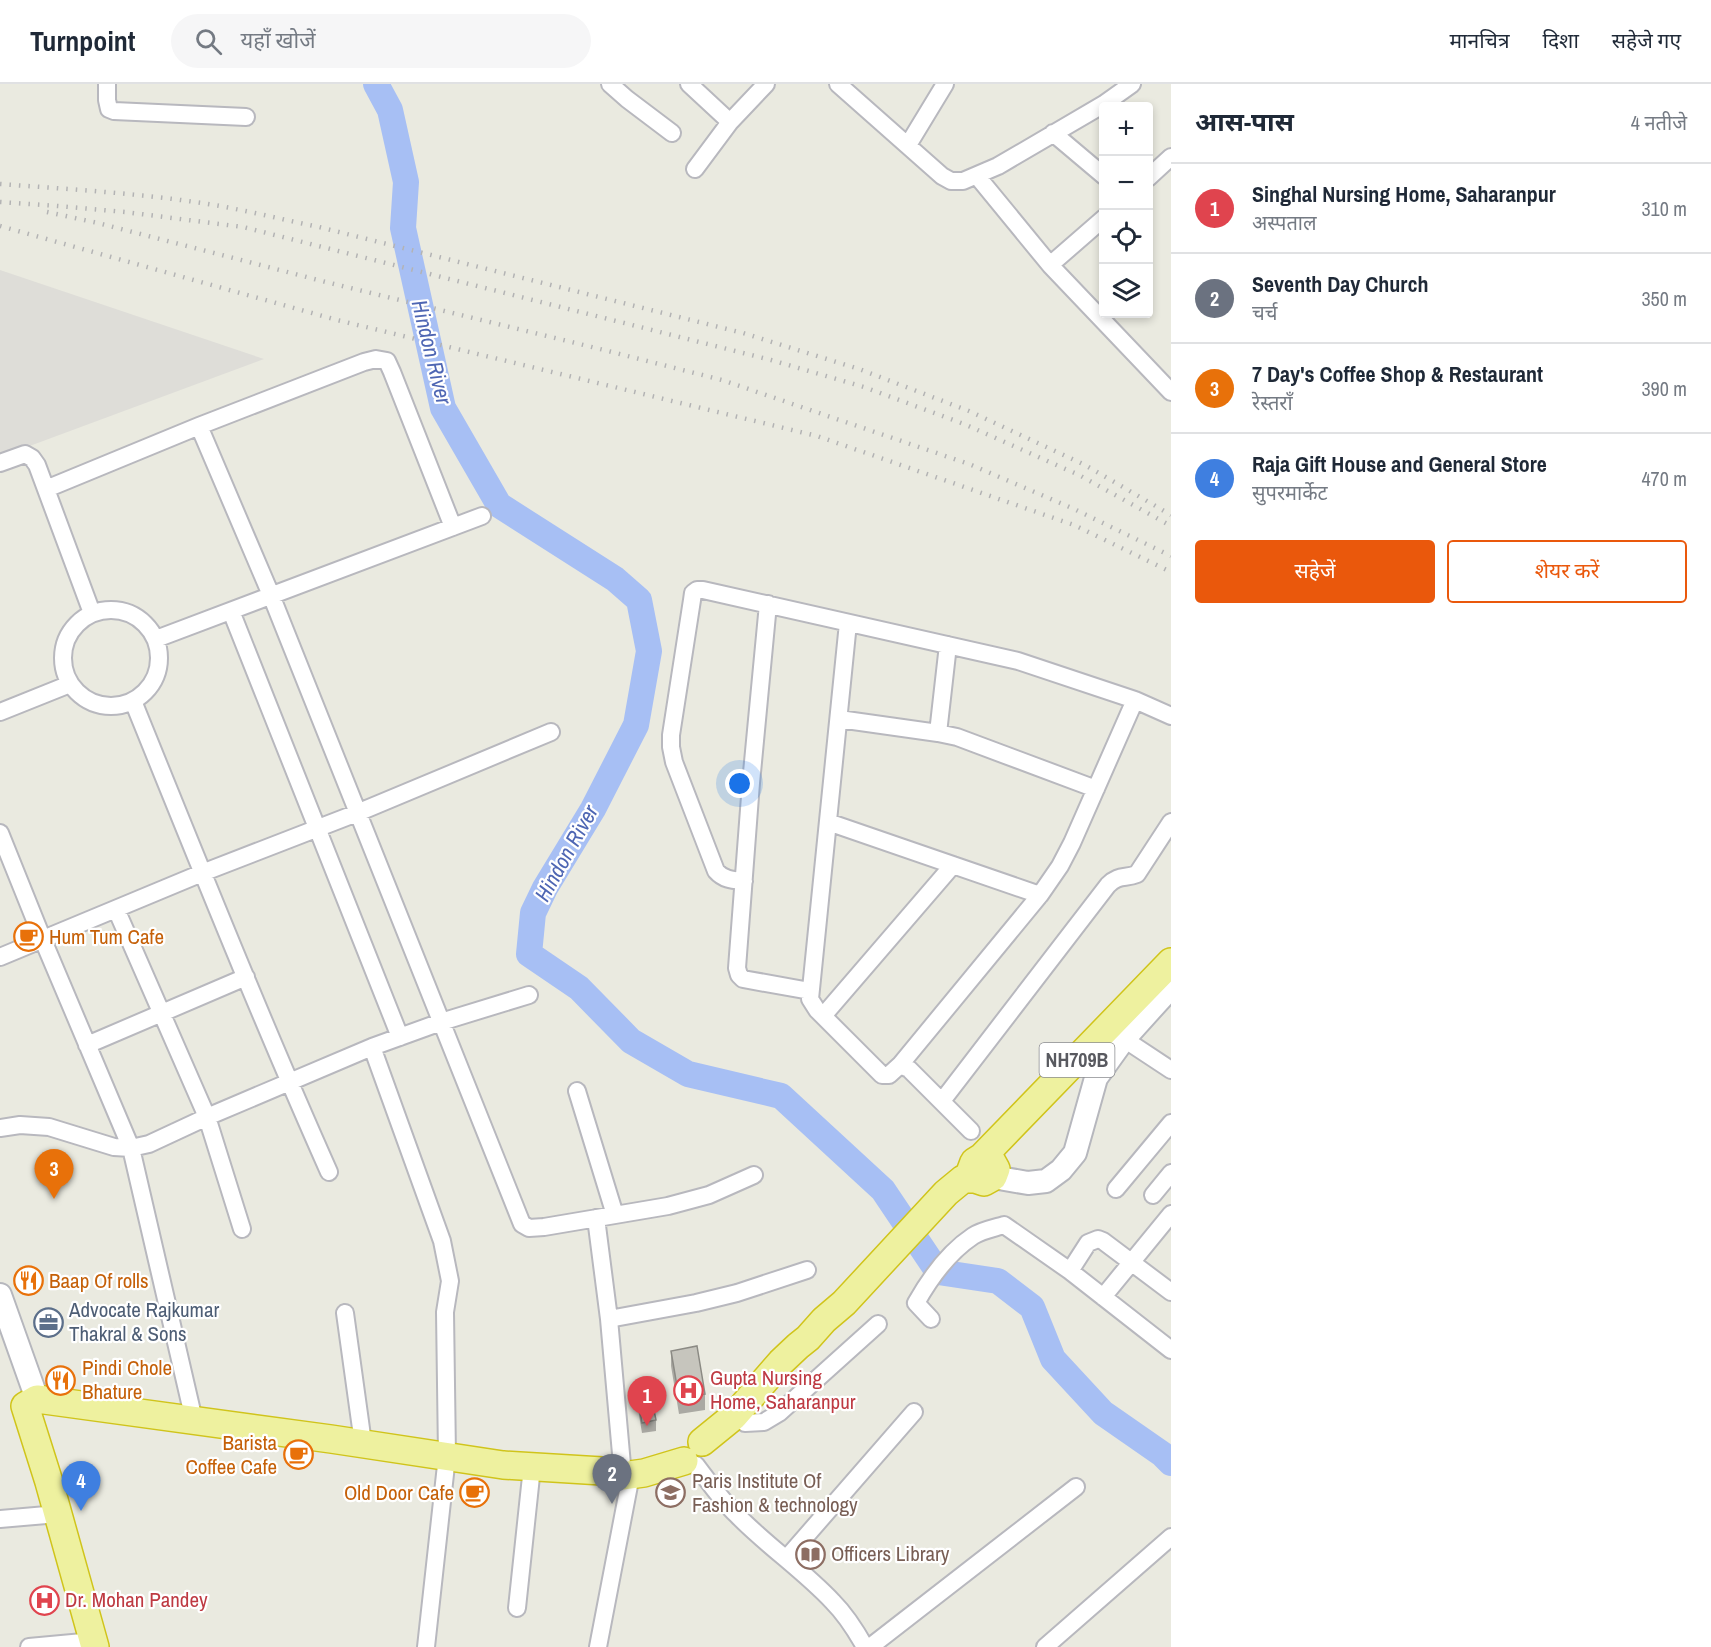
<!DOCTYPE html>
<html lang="hi">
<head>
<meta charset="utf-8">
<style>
	:root { --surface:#fff; --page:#f6f6f7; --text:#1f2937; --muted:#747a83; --line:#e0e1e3; --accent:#ea580c }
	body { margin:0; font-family:"Archivo Narrow","Noto Sans Devanagari",sans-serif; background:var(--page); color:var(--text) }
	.controls { position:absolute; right:18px; top:18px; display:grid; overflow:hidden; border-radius:6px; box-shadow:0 3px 9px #0003 }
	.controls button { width:54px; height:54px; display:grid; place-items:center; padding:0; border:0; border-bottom:2px solid var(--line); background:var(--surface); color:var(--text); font:30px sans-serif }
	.you { position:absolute; left:740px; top:700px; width:21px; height:21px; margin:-15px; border:4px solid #fff; border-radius:50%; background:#1a73e8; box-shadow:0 0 0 9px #1a73e833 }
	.badge { display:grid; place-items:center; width:39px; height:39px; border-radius:50%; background:var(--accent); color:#fff; font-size:20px; font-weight:700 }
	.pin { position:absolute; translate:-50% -50px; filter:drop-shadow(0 2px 3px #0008) }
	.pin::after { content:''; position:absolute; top:32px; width:21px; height:18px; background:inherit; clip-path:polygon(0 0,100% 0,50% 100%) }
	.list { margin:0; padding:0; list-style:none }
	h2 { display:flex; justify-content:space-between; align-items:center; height:78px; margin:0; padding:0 24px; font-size:26px }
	h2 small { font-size:20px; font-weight:400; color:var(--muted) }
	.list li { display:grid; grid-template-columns:39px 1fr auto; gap:18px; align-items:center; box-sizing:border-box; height:90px; padding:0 24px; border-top:2px solid var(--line) }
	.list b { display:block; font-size:22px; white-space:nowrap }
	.list p { margin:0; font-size:20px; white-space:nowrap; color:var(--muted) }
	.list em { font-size:20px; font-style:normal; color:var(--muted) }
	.actions { display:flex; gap:12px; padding:18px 24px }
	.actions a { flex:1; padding:14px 0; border:2px solid var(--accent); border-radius:6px; text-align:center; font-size:21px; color:var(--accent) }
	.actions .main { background:var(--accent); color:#fff }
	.icon { flex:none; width:33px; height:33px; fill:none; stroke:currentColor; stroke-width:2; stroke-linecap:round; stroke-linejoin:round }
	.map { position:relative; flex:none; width:1171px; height:1563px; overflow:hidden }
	header { display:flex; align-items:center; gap:36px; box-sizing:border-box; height:84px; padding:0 30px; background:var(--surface); border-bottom:2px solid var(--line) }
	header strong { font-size:28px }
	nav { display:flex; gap:33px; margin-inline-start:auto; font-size:21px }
	.search { width:420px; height:54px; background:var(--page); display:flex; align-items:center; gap:15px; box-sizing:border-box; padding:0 21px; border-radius:33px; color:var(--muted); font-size:22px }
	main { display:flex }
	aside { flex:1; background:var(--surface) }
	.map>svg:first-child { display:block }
</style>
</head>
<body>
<header>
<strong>Turnpoint</strong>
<div class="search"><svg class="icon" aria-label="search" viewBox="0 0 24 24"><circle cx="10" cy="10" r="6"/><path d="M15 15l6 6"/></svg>यहाँ खोजें</div>
<nav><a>मानचित्र</a><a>दिशा</a><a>सहेजे गए</a></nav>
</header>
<main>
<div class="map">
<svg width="1171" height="1563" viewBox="0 0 1171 1563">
	<rect width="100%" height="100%" fill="#eaeae0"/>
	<path fill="#deddd8" d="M0 186 264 275 0 373Z"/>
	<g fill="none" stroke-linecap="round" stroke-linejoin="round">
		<path stroke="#a7bff4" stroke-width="26" d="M376 0 390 26 406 98 403 144 443 324 499 421 615 495 639 516 649 567 636 641 593 725 545 804 533 829 529 870 579 904 631 957 688 990 781 1012 883 1106 938 1188 998 1197 1032 1223 1053 1275 1103 1329 1162 1370 1171 1379"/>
		<defs>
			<path id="minor" d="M107 0V16L109 25 114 27 246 33
				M610 0 627 15 672 49
				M689 0 730 38
				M838 0 942 92 951 97H963L998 82 1104 20 1132 0
				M1053 49 1104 92
				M908 61 945 0
				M695 85 730 38 766 0
				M977 92 1050 181 1171 308
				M1148 94 1171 73
				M1050 181 1104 134
				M199 342 271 511 522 1140 529 1144 544 1143 668 1122 709 1111 754 1091
				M0 379 25 370 32 374 37 381 92 529
				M46 405 199 342 364 278 376 275 387 277 392 288 453 443
				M768 520 751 699 737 884 739 891 743 895 810 907
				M63 574a48 48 0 1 1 96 0a48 48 0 1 1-96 0Z
				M231 527 400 953
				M848 539 810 915 817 926 882 991H889L900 981 909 985 971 1047
				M156 555 482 432
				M133 617C197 775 260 933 329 1088
				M0 628 70 600
				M839 635 938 649 957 653 1096 705
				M938 649 948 561
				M828 738 1040 811
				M0 749 43 856 131 1064 194 1336
				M744 797C733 796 724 796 716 787L674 678 671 663V651L692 516 693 509 697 506H703L1018 577 1135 616 1171 632
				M116 825 207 1033 242 1145
				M0 873 202 789 357 729 551 648
				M823 932 953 781
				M1124 955 1171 986
				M87 961 246 893
				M372 963 442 1157 450 1197 445 1228 447 1372 426 1563
				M900 981 1040 811 1060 782 1072 759 1135 616
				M577 1007 615 1131
				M942 1017 1108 801C1119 790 1125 795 1137 790L1171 738
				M0 1044 20 1041 49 1043 114 1063 131 1064 149 1060 207 1033 372 963 441 938 529 911
				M1116 1105 1171 1039
				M1153 1111 1171 1089
				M596 1134 609 1235 622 1381
				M1070 1187 1088 1159 1098 1155 1103 1157 1171 1208
				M1103 1213 1171 1130
				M345 1229 363 1359
				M609 1235 696 1219 737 1209 807 1186
				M931 1235 916 1219C930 1194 949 1168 973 1152 982 1146 995 1144 1004 1141L1070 1187 1171 1266
				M745 1339 764 1338 779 1329 878 1240
				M696 1381C709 1398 721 1416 737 1431 767 1462 803 1486 833 1518 846 1531 856 1547 865 1563
				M0 1435 58 1430
				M786 1475 914 1328
				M517 1524 532 1383
				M29 1563 94 1557
				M598 1563 631 1391
				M870 1563 1076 1403
				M1045 1563 1171 1453"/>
			<path id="secondary" d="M993 1093 1028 1099 1046 1097 1061 1086 1075 1069 1096 994 1124 955 1171 903
				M0 1211 37 1315"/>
			<path id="trunk" d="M982 1073 1171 878
				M702 1358 734 1332 781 1278 798 1262 808 1254 824 1236 844 1219 946 1109 963 1095H975L984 1098 993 1093 996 1085 991 1076 982 1073 974 1078 971 1086 975 1095
				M95 1563 49 1398 25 1322 37 1315 331 1355 503 1381 602 1387 622 1392 644 1389 684 1377"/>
		</defs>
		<use href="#minor" stroke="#b8b8be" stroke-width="20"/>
		<use href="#secondary" stroke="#b6b7bd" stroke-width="26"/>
		<use href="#trunk" stroke="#d0c41b" stroke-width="30"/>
		<use href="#minor" stroke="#fff" stroke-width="16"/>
		<use href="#secondary" stroke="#fff" stroke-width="22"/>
		<use href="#trunk" stroke="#eef19f" stroke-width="27"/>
		<path stroke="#b3b3b4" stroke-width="4.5" stroke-dasharray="1.5 8" stroke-linecap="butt" d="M0 100C67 105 135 109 202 119 241 125 280 135 319 143L743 249 859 285 969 327 1085 381 1171 431
			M0 118 58 122 125 128 243 143 771 276 864 303 964 340 1079 391 1171 442
			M47 128 98 139 326 198 604 266 722 296 969 380 1072 424 1171 472
			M0 142 337 236 817 352 1074 441 1171 488"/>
	</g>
	<path fill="#aaa9a3" d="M671 1267 705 1310V1326L679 1330 671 1282Z
		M638 1315 656 1336V1347L642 1349 638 1325Z"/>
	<path fill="#c6c5bd" stroke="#8b8a84" stroke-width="1.5" d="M697 1262 705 1310 679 1314 671 1267Z
		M651 1312 656 1336 642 1339 638 1315Z"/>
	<defs>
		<symbol id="cafe-ring" viewBox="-11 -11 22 22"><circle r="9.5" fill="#fff" stroke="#e8710a" stroke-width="1.5"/><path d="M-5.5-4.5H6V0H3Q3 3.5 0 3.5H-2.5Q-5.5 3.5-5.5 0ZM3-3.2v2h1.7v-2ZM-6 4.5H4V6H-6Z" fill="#e8710a"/></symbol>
		<symbol id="restaurant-ring" viewBox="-11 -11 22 22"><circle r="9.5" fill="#fff" stroke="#e8710a" stroke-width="1.5"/><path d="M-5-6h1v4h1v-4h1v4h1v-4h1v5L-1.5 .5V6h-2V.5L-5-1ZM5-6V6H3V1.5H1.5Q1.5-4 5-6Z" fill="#e8710a"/></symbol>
		<symbol id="office-ring" viewBox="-11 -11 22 22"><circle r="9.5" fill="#fff" stroke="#5c6f8a" stroke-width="1.5"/><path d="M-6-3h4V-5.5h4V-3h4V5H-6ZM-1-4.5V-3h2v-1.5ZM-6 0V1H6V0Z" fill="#5c6f8a"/></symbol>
		<symbol id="hospital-ring" viewBox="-11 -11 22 22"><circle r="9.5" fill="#fff" stroke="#e0444e" stroke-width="1.5"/><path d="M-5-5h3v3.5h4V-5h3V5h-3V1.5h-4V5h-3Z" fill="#e0444e"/></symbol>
		<symbol id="school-ring" viewBox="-11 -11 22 22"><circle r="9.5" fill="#fff" stroke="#8d6e63" stroke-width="1.5"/><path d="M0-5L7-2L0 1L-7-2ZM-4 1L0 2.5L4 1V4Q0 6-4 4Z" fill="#8d6e63"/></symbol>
		<symbol id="library-ring" viewBox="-11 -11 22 22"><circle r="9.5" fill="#fff" stroke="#8d6e63" stroke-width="1.5"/><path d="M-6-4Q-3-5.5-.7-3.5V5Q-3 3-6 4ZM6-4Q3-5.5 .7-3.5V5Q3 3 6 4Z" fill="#8d6e63"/></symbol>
	</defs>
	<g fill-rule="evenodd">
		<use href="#cafe-ring" x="12" y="836" width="33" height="33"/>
		<use href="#restaurant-ring" x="12" y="1180" width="33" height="33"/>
		<use href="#office-ring" x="32" y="1222" width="33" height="33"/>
		<use href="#restaurant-ring" x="44" y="1280" width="33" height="33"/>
		<use href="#hospital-ring" x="672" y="1290" width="33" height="33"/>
		<use href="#cafe-ring" x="282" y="1354" width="33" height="33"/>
		<use href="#cafe-ring" x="458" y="1392" width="33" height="33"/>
		<use href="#school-ring" x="654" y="1392" width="33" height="33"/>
		<use href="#library-ring" x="794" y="1454" width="33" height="33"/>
		<use href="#hospital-ring" x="28" y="1500" width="33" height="33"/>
	</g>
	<g text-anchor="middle" stroke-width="4.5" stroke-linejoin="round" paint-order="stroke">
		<rect fill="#fff" stroke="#8b8c90" stroke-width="1.5" x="1039.5" y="959" width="75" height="34" rx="4.5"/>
		<g font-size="20" font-weight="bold" fill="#595a60">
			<text x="1077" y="983">NH709B</text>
		</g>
		<g font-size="21" fill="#c56008" stroke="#fff" text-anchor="start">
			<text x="49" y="860">Hum Tum Cafe</text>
			<text x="49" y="1204">Baap Of rolls</text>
			<text x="82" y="1291">Pindi Chole<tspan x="82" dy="24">Bhature</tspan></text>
			<text x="277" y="1366" text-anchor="end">Barista<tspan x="277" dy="24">Coffee Cafe</tspan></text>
			<text x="454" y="1416" text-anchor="end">Old Door Cafe</text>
		</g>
		<g font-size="21" fill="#4e5e75" stroke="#fff" text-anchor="start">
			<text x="69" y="1233">Advocate Rajkumar<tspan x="69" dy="24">Thakral &amp; Sons</tspan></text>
		</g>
		<g font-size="21" fill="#be3a42" stroke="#fff" text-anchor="start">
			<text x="710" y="1301">Gupta Nursing<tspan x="710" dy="24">Home, Saharanpur</tspan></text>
			<text x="65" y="1523">Dr. Mohan Pandey</text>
		</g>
		<g font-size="21" fill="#785e54" stroke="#fff" text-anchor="start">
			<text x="692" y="1404">Paris Institute Of<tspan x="692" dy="24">Fashion &amp; technology</tspan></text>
			<text x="831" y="1477">Officers Library</text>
		</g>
		<g font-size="22" font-style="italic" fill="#4e66b3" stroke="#fff">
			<text transform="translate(432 268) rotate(76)" y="8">Hindon River</text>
			<text transform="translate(566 769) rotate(-61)" y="8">Hindon River</text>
		</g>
	</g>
</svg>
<div class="controls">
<button>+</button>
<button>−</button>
<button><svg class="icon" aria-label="locate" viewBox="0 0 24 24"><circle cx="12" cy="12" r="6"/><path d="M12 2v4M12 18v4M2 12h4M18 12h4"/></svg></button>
<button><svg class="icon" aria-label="layers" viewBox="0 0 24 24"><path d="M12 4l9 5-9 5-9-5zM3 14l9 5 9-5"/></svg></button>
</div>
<div class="you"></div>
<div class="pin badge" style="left:647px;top:1342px;background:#e0444e">1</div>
<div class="pin badge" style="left:612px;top:1420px;background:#6b7280">2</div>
<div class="pin badge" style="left:54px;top:1115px;background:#e8710a">3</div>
<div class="pin badge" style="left:81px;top:1427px;background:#3f7fe0">4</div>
</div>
<aside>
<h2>आस-पास<small>4 नतीजे</small></h2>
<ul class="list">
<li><span class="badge" style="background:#e0444e">1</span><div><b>Singhal Nursing Home, Saharanpur</b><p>अस्पताल</p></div><em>310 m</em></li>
<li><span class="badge" style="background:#6b7280">2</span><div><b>Seventh Day Church</b><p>चर्च</p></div><em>350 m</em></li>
<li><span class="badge" style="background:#e8710a">3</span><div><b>7 Day's Coffee Shop &amp; Restaurant</b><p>रेस्तराँ</p></div><em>390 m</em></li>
<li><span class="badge" style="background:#3f7fe0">4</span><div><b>Raja Gift House and General Store</b><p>सुपरमार्केट</p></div><em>470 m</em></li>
</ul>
<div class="actions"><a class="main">सहेजें</a><a>शेयर करें</a></div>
</aside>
</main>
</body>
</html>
